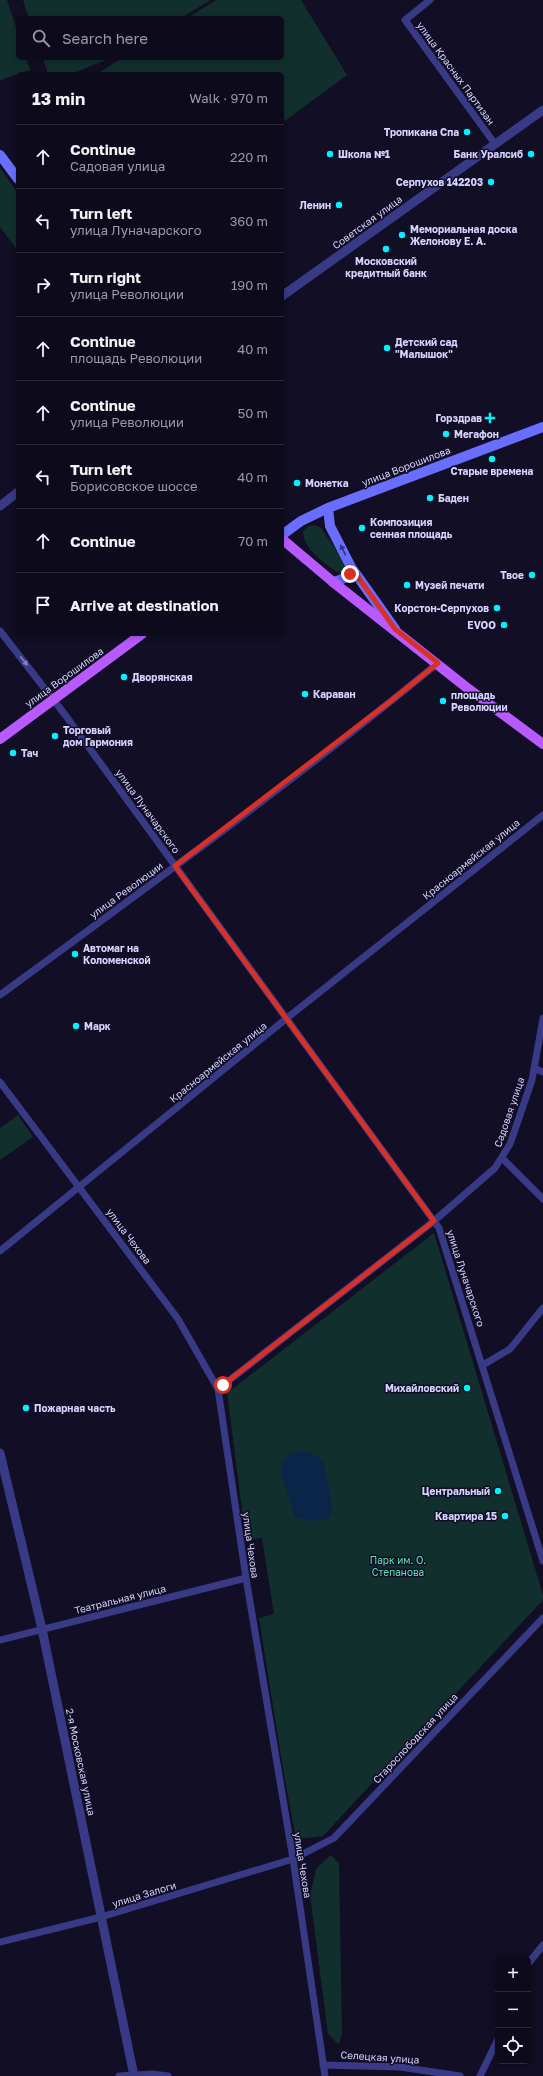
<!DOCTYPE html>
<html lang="en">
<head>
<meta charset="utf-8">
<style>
	:root { --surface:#0d0a1c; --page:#161325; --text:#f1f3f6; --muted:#9a9aa3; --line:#2d2b3b }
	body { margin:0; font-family:"Golos Text",sans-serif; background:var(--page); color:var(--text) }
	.controls { position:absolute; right:12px; bottom:12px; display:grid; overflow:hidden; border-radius:6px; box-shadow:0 2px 6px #0003 }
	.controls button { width:36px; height:36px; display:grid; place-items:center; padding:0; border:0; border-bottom:1px solid var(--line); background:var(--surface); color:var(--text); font:20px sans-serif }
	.stop { position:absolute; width:12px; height:12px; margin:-9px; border:3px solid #d93025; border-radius:50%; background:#fff }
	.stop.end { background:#d93025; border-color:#fff; box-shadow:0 1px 4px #0008 }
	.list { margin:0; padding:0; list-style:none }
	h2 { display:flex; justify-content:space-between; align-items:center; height:52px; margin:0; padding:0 16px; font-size:17px }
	h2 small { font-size:13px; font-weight:400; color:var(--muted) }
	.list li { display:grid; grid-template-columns:26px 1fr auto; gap:12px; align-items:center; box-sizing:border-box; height:64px; padding:0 16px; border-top:1px solid var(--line) }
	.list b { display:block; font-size:15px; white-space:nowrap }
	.list p { margin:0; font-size:13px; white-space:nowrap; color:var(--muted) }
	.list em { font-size:13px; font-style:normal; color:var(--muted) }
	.icon { flex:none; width:22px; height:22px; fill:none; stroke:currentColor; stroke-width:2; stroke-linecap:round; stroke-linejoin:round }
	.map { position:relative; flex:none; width:543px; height:2076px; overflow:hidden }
	.search { position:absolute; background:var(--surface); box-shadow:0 2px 6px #0003; left:16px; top:16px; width:268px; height:44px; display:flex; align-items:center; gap:10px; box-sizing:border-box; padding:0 14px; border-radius:6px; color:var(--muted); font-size:15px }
	.panel { position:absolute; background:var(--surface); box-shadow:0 2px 6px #0003; left:16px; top:72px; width:268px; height:564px; border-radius:6px }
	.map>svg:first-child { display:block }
</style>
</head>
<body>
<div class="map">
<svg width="543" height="2076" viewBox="0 0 543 2076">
	<rect width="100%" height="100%" fill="#110e25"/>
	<path fill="#112f2d" d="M0 0H7L18 33V58H26L30 70 0 80Z
		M23 0H211L181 18H29Z
		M216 0H301L347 75 282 123V74H97L122 58H282V18H187Z
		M43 58H111L76 72 48 74Z
		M0 168 18 193V251L0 227Z
		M314 525 321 528 346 564 345 573 340 574C326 564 303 550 303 531L308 526Z
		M18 1115 33 1137 0 1160V1128Z
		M434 1233 543 1595V1600L323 1836 296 1839 283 1769 259 1618 274 1614 262 1538 246 1540 227 1393Z
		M331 1855 339 1863 342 2033 339 2045 328 2034 310 1895 316 1869Z"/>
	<path fill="#0b2548" d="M297 1451 307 1452 319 1457 324 1464 333 1510 329 1519 310 1521 295 1517C291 1504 282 1480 281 1468 281 1458 289 1453 297 1451Z"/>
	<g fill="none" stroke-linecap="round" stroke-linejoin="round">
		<path stroke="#393a85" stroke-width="7" d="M430 0 405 20 495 144
			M0 631 66 716 439 1228 543 1561
			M0 995C147 887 297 779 438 663
			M534 1068 543 1072
			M0 1082 178 1319 218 1389 246 1578 293 1859 325 2076
			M503 1159 543 1199
			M0 1251 287 1018 543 815
			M483 1365 510 1349 543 1308
			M218 1389 434 1221 495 1168 510 1144 532 1080 543 1018
			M0 1640 246 1578
			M0 1942 101 1917 293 1859 334 1838 543 1618
			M528 1964 543 1945
			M323 2065 400 2067 460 2076
			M119 2076 152 2074 168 2076
			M480 2076 498 2039"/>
		<path stroke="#393a85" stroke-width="9" d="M282 296 543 110
			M0 506 18 492
			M0 1453 42 1629 134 2076"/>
		<path stroke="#6a6eff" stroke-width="10" d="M0 155 18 179
			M328 508 330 526 351 567 395 629
			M282 535 301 521 328 508 543 427
			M333 582C343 579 350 578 351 567"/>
		<path stroke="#b85aff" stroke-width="10" d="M282 539 333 582 466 687 543 744
			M0 739 142 634"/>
	</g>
	<defs><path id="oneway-solid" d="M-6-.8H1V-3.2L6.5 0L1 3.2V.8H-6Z"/></defs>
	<use fill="#35347c" href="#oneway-solid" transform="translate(343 550) rotate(-117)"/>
	<use fill="#807fbc" href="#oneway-solid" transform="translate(24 661) rotate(52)"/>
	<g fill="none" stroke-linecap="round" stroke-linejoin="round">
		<path stroke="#d93025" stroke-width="5" d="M223 1385 434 1221 175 866 392 700 438 663 395 629 351 567 350 574"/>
	</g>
	<g fill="#00f2fe" stroke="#110e25" stroke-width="1.5">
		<circle cx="467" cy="132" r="4"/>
		<circle cx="330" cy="154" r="4"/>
		<circle cx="531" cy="154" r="4"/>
		<circle cx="491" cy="182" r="4"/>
		<circle cx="339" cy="205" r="4"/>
		<circle cx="402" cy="235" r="4"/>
		<circle cx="386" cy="249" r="4"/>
		<circle cx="387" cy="348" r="4"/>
		<path d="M488 412h4v4h4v4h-4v4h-4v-4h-4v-4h4z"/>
		<circle cx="446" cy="434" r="4"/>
		<circle cx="492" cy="459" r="4"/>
		<circle cx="297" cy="483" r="4"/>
		<circle cx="430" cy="498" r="4"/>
		<circle cx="362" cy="528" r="4"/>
		<circle cx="532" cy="575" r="4"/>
		<circle cx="407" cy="585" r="4"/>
		<circle cx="497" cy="608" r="4"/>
		<circle cx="504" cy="625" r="4"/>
		<circle cx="124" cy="677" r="4"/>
		<circle cx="305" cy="694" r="4"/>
		<circle cx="443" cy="701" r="4"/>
		<circle cx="55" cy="736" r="4"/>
		<circle cx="13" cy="753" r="4"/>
		<circle cx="75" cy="954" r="4"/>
		<circle cx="76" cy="1026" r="4"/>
		<circle cx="467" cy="1388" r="4"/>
		<circle cx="26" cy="1408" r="4"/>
		<circle cx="498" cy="1491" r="4"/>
		<circle cx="505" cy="1516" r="4"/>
	</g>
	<g text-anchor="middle" stroke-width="3" stroke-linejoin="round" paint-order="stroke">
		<g font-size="10" fill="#d6d3ff" stroke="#110e25">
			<text transform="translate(456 73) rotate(54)" y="4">улица Красных Партизан</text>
			<text transform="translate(367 222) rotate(-36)" y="4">Советская улица</text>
			<text transform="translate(406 466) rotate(-21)" y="4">улица Ворошилова</text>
			<text transform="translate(64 677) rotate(-36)" y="4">улица Ворошилова</text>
			<text transform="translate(148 811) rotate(54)" y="4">улица Луначарского</text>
			<text transform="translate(471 859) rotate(-39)" y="4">Красноармейская улица</text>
			<text transform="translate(126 890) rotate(-36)" y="4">улица Революции</text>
			<text transform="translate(218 1062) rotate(-39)" y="4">Красноармейская улица</text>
			<text transform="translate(509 1112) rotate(-71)" y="4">Садовая улица</text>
			<text transform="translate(129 1236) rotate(53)" y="4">улица Чехова</text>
			<text transform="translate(466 1278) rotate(72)" y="4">улица Луначарского</text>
			<text transform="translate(251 1545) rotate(82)" y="4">улица Чехова</text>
			<text transform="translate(120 1599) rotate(-14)" y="4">Театральная улица</text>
			<text transform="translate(415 1738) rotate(-47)" y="4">Старослободская улица</text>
			<text transform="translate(81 1762) rotate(78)" y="4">2-я Московская улица</text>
			<text transform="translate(303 1865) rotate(81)" y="4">улица Чехова</text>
			<text transform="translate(144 1894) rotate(-17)" y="4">улица Залоги</text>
			<text transform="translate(380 2057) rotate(4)" y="4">Селецкая улица</text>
		</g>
		<g font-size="10" font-weight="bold" fill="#d6d3ff" stroke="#110e25" text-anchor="start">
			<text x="459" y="136" text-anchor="end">Тропикана Спа</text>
			<text x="338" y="158">Школа №1</text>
			<text x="523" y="158" text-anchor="end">Банк Уралсиб</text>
			<text x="483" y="186" text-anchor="end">Серпухов 142203</text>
			<text x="331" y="209" text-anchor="end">Ленин</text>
			<text x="410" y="233">Мемориальная доска<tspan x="410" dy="12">Желонову Е. А.</tspan></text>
			<text x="386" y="265" text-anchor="middle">Московский<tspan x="386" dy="12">кредитный банк</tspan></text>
			<text x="395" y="346">Детский сад<tspan x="395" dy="12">"Малышок"</tspan></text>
			<text x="482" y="422" text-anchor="end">Горздрав</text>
			<text x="454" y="438">Мегафон</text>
			<text x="492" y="475" text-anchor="middle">Старые времена</text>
			<text x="305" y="487">Монетка</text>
			<text x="438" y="502">Баден</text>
			<text x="370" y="526">Композиция<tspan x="370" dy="12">сенная площадь</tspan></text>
			<text x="524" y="579" text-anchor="end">Твое</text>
			<text x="415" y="589">Музей печати</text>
			<text x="489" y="612" text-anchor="end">Корстон-Серпухов</text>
			<text x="496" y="629" text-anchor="end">EVOO</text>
			<text x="132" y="681">Дворянская</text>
			<text x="313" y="698">Караван</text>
			<text x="451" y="699">площадь<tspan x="451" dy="12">Революции</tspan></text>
			<text x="63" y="734">Торговый<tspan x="63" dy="12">дом Гармония</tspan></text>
			<text x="21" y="757">Тач</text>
			<text x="83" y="952">Автомаг на<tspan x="83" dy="12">Коломенской</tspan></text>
			<text x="84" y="1030">Марк</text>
			<text x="459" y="1392" text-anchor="end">Михайловский</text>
			<text x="34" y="1412">Пожарная часть</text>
			<text x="490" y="1495" text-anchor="end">Центральный</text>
			<text x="497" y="1520" text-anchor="end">Квартира 15</text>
		</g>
		<g font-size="10" fill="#5de1b9" stroke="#110e25">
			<text x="398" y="1564">Парк им. О.<tspan x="398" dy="12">Степанова</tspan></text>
		</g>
	</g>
</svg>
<div class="controls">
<button>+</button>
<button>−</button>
<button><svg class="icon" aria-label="locate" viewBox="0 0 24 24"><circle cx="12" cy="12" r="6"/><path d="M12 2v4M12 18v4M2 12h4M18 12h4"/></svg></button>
</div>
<div class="stop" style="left:223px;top:1385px"></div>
<div class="stop end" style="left:350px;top:574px"></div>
<div class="search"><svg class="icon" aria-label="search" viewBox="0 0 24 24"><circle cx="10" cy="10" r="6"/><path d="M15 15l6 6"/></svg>Search here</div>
<section class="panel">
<h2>13 min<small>Walk · 970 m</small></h2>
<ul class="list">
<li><svg class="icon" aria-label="ahead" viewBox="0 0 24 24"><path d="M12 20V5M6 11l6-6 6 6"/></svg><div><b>Continue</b><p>Садовая улица</p></div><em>220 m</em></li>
<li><svg class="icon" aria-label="left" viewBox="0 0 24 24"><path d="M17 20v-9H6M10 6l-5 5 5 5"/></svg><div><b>Turn left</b><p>улица Луначарского</p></div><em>360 m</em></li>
<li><svg class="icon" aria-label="right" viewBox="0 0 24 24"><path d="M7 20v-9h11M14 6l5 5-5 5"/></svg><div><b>Turn right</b><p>улица Революции</p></div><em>190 m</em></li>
<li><svg class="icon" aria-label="ahead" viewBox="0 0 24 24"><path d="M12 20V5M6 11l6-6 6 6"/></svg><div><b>Continue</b><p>площадь Революции</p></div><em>40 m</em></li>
<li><svg class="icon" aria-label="ahead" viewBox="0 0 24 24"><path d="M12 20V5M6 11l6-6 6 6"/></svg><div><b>Continue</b><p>улица Революции</p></div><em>50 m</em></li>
<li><svg class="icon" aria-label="left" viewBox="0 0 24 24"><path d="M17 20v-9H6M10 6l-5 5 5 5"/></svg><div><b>Turn left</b><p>Борисовское шоссе</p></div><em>40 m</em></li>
<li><svg class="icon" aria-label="ahead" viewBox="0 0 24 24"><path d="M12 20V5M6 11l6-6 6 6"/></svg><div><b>Continue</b></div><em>70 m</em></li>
<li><svg class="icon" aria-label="arrive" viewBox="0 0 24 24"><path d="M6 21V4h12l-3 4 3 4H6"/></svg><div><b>Arrive at destination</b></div></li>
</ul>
</section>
</div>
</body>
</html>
